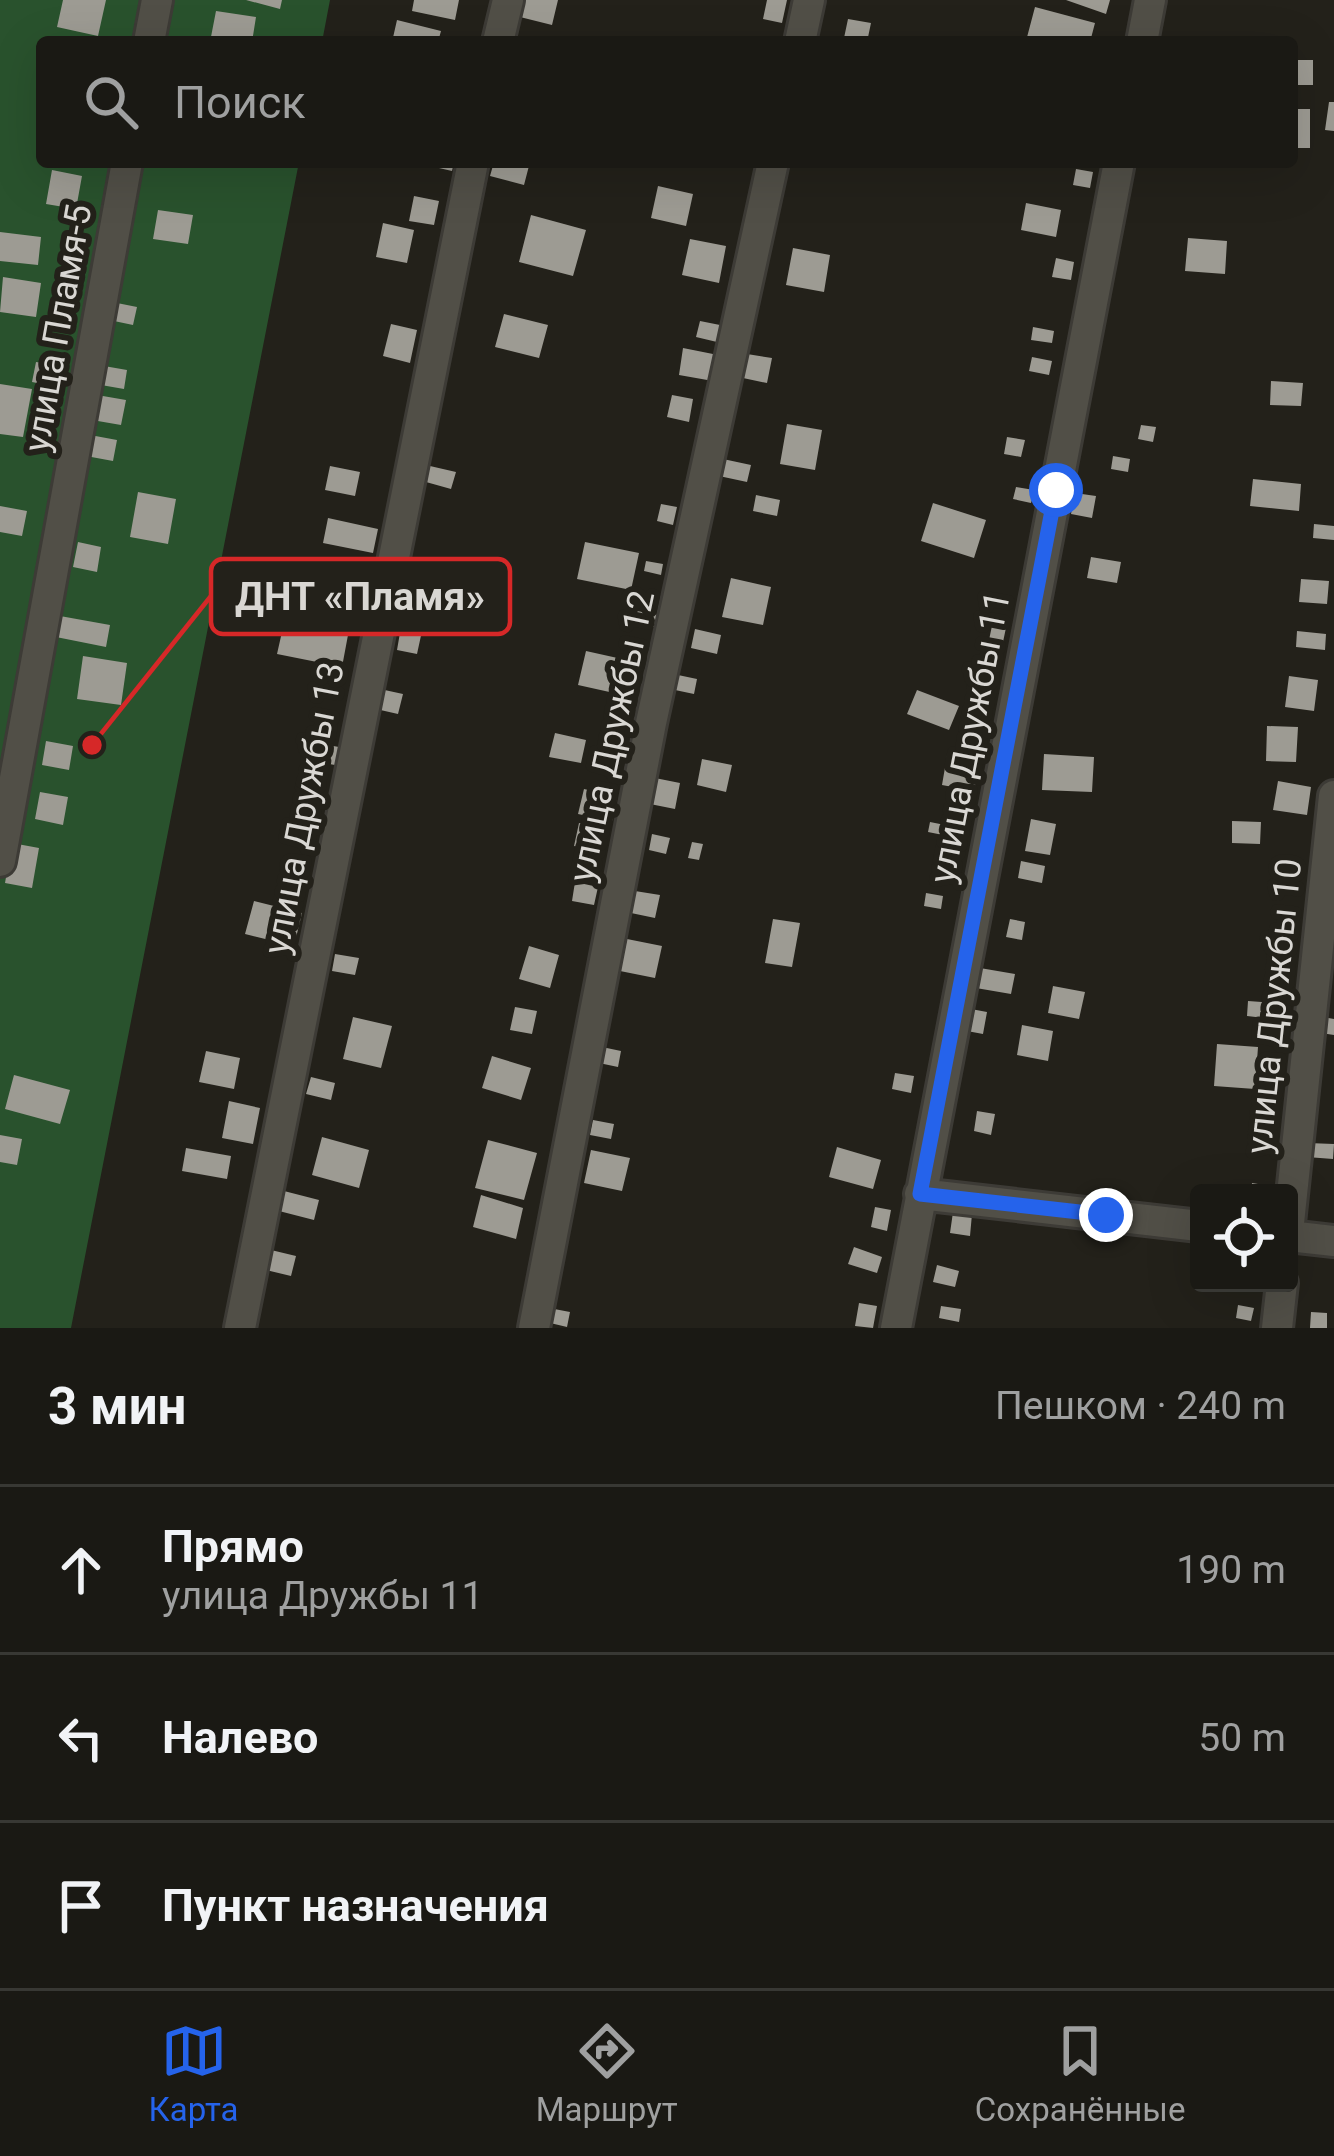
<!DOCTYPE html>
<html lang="ru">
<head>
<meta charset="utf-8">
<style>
	:root { --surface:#1a1914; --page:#23221d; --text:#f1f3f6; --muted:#9fa0a0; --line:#383834; --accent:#2563eb }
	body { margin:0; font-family:Roboto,sans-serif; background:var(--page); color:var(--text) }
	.controls { position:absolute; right:36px; bottom:36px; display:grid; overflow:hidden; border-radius:12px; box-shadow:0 12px 48px #0002 }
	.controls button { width:108px; height:108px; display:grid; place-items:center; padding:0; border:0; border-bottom:3px solid var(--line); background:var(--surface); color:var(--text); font:60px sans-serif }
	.stop { position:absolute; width:36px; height:36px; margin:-27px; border:9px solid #2563eb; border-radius:50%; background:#fff }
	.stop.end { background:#2563eb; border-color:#fff; box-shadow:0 3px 12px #0008 }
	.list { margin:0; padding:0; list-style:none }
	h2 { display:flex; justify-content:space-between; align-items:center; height:156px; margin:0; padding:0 48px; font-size:51px }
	h2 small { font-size:39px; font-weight:400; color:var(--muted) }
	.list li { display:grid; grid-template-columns:78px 1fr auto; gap:36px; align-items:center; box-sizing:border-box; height:168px; padding:0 48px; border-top:3px solid var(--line) }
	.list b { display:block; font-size:45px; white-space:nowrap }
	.list p { margin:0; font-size:39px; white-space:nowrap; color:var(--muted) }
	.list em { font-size:39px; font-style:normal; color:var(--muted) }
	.icon { flex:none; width:66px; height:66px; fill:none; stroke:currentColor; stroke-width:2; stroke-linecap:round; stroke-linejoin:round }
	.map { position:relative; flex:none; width:1334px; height:1328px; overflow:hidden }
	.search { position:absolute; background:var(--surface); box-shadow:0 12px 48px #0002; left:36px; right:36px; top:36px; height:132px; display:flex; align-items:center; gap:30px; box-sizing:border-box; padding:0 42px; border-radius:12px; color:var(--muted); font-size:45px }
	.sheet { height:660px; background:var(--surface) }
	nav { display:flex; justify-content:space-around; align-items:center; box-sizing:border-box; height:168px; border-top:3px solid var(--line); background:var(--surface); font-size:33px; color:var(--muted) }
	nav a { display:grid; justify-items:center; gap:6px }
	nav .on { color:var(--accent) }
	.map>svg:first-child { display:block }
</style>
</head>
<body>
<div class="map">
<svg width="1334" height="1328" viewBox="0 0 1334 1328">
	<rect width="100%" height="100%" fill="#23211a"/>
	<path fill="#29522d" d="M0 0H330L322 42H42V162H299L71 1328H0Z"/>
	<path fill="#9d9b93" d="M63 0H106L98 36 57 27Z
		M246 0H282L280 9Z
		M414 0H459L455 20 412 11Z
		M524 0H558L552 25 520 17Z
		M767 0H787L782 23 763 19Z
		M1066 0H1110L1106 14Z
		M1035 7 1095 23 1090 42 1026 41Z
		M216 11 256 17 252 42H210Z
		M848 19 871 23 867 42 844 38Z
		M397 20 441 31 438 42H392Z
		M1292 60H1313V85H1292Z
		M1329 102H1334V131L1325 130Z
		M1292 109H1310V148H1292Z
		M413 162H454L452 171Z
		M494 162H530L524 185 490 176Z
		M1076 169 1093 172 1090 188 1073 185Z
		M52 170 82 176 76 209 46 204Z
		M658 186 693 194 686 226 651 218Z
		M414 196 439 201 434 225 409 221Z
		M1026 203 1061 210 1056 237 1021 230Z
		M158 210 193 215 188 244 153 239Z
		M531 215 586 230 573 276 519 262Z
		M383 223 414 230 407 263 376 257Z
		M0 232 41 237 38 265 0 261Z
		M1188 238 1227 241 1225 274 1185 271Z
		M690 239 726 246 719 283 682 275Z
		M793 248 830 255 824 292 786 285Z
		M1056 258 1074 262 1071 280 1052 277Z
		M3 277 41 283 36 317 0 312Z
		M117 303 137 307 133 325 114 321Z
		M504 314 548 325 539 358 495 347Z
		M700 321 720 325 717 342 696 337Z
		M391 324 417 330 410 363 383 356Z
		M1033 327 1054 331 1052 343 1031 340Z
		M683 348 718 355 713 381 679 375Z
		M747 354 772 358 767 383 743 378Z
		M1032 357 1052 361 1049 375 1029 371Z
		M36 362 62 366 58 387 32 382Z
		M104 366 127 370 124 389 101 385Z
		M1271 381 1303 383 1301 406 1270 405Z
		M0 384 32 389 23 437 0 434Z
		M97 395 126 400 121 425 92 420Z
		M672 395 693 399 689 422 667 417Z
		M787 424 822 430 815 470 780 464Z
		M1141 425 1156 427 1153 442 1138 439Z
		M90 435 117 440 113 461 86 456Z
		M1007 437 1025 440 1021 457 1004 454Z
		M1113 456 1130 459 1128 472 1111 469Z
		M723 459 751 465 747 482 719 476Z
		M330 466 360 472 355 496 325 490Z
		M430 466 456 472 451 489 426 482Z
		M1253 479 1301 484 1299 511 1250 506Z
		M1016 487 1034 490 1031 503 1013 499Z
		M138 492 176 499 168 544 130 537Z
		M1075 493 1096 496 1092 518 1071 514Z
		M756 495 780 500 777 516 753 511Z
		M933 503 986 520 974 558 921 541Z
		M661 504 677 507 673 525 657 521Z
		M0 506 27 511 22 536 0 532Z
		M328 518 378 529 373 553 323 543Z
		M1314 524 1334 526V540L1313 538Z
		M78 542 101 547 97 572 73 567Z
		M585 542 639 553 631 590 577 579Z
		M1091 557 1121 562 1117 583 1087 578Z
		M646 561 663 564 661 575 644 571Z
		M731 578 771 587 763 625 722 617Z
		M1301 579 1329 581 1327 604 1299 602Z
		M637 611 658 615 655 627 635 623Z
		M60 616 110 625 106 647 56 637Z
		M993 621 1007 623 1003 642 989 640Z
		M284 623 348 635 342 667 277 654Z
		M401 627 422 631 417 654 397 650Z
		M695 629 721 635 717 654 691 648Z
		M1297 631 1326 634 1325 650 1296 647Z
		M586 651 622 659 614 693 578 685Z
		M83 656 127 663 121 705 77 699Z
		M980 665 996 668 993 683 977 680Z
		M678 675 697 679 694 694 675 690Z
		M1289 676 1318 680 1314 711 1285 707Z
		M380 689 403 694 398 714 376 709Z
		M917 690 959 706 949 730 907 714Z
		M1267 726 1298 727 1296 762 1266 761Z
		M555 733 586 740 581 763 549 757Z
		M46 741 73 746 69 770 42 765Z
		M316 743 339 747 335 765 312 761Z
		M1044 754 1094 757 1092 792 1042 790Z
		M947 756 980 762 974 791 942 785Z
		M702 759 732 765 726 792 697 785Z
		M655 778 680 783 675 809 650 804Z
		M1278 781 1311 787 1307 815 1273 810Z
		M584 789 617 797 612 821 578 814Z
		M40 792 68 797 63 825 35 819Z
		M300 807 321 811 318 826 297 822Z
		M1031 819 1056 824 1050 855 1025 851Z
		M1232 821 1261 822 1260 844 1232 843Z
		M930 822 945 825 943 835 928 832Z
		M579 823 604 828 600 851 574 846Z
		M652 834 670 838 666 854 649 850Z
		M692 842 703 844 699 860 688 858Z
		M12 843 39 848 32 888 5 883Z
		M292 857 310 861 306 877 288 872Z
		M1021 861 1045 866 1042 883 1018 878Z
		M575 882 598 887 594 905 572 901Z
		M635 891 660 895 655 918 631 913Z
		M926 893 943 896 941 909 924 906Z
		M254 901 302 913 294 946 245 934Z
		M773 919 800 923 792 967 765 963Z
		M1010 919 1025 922 1022 940 1006 937Z
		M627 939 662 946 655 978 620 971Z
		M529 946 559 955 550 988 519 979Z
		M335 954 359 958 355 975 332 971Z
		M1277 955 1295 958 1290 987 1272 984Z
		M980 968 1015 974 1011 994 976 988Z
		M1053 986 1085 992 1079 1019 1048 1013Z
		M1248 1001 1274 1003 1273 1019 1247 1016Z
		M515 1007 537 1011 532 1034 510 1030Z
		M971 1009 987 1012 983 1034 967 1031Z
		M353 1017 392 1026 381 1068 343 1059Z
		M1323 1017 1334 1019V1035L1321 1033Z
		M1022 1025 1053 1031 1048 1061 1017 1055Z
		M1217 1044 1258 1047 1255 1089 1214 1086Z
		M602 1047 621 1051 618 1067 599 1063Z
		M206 1051 240 1058 234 1089 199 1082Z
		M492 1056 531 1068 521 1100 482 1088Z
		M895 1073 914 1076 911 1093 892 1089Z
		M14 1075 70 1090 60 1124 5 1109Z
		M311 1077 335 1083 331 1100 306 1094Z
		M1263 1089 1282 1091 1279 1108 1261 1105Z
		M229 1101 260 1108 253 1144 222 1138Z
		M977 1111 995 1114 991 1135 974 1131Z
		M593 1120 614 1124 611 1139 590 1135Z
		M0 1135 22 1139 17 1165 0 1162Z
		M322 1137 369 1150 359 1188 312 1175Z
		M488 1140 537 1153 524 1200 475 1188Z
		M1308 1143 1334 1144 1333 1159 1307 1157Z
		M837 1147 881 1160 873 1189 829 1177Z
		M186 1148 231 1156 227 1179 182 1171Z
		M591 1150 630 1158 622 1191 584 1183Z
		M1252 1183 1270 1186 1269 1193H1251Z
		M284 1191 319 1200 314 1220 279 1211Z
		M481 1195 523 1208 516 1239 473 1227Z
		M875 1207 891 1210 887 1231 871 1227Z
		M953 1212 972 1214 970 1236 950 1233Z
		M854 1247 882 1257 877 1273 848 1264Z
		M271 1250 296 1256 291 1276 266 1270Z
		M937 1265 959 1271 955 1287 933 1282Z
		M859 1303 877 1306 873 1328 855 1326Z
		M1238 1305 1254 1308 1251 1321 1236 1318Z
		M941 1306 961 1309 959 1322 939 1318Z
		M549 1308 570 1312 567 1327 546 1322Z
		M1311 1312 1327 1313V1328H1310Z"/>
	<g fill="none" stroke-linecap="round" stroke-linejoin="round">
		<defs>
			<path id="street" d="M149 42 157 0
				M498 42 508 0
				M800 42 809 0
				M1142 42 1150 0
				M0 861 127 162
				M920 1194 1199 1226
				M1289 1223 1334 796
				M1289 1236 1334 1241
				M240 1328 473 162
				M534 1328 651 723 773 162
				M896 1328 1119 162
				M1277 1328 1282 1283"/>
		</defs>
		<use href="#street" stroke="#3d3b36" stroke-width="36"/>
		<use href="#street" stroke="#514f47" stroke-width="30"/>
	</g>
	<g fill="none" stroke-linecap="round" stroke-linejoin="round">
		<path stroke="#2563eb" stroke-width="15" d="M1056 490 920 1194 1106 1215"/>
	</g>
	<g text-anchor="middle" stroke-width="12" stroke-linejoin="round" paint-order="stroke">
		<g font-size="36" fill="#d9d7d3" stroke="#23211a">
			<text transform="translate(57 328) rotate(-80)" y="13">улица Пламя-5</text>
			<text transform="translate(611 736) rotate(-78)" y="13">улица Дружбы 12</text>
			<text transform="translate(969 737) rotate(-79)" y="13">улица Дружбы 11</text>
			<text transform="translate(303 808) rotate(-79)" y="13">улица Дружбы 13</text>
			<text transform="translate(1273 1006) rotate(-84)" y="13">улица Дружбы 10</text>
		</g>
	</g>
	<path fill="none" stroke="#d62828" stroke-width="4.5" d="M92 745L211 596"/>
	<circle fill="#d62828" stroke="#23211a" stroke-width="4.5" cx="92" cy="745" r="12"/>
	<rect fill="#23211a" stroke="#d62828" stroke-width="4.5" x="211" y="559" width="299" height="75" rx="12"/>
	<g font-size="39" text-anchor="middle" font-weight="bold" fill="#d9d7d3">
		<text x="360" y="610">ДНТ «Пламя»</text>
	</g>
</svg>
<div class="controls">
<button><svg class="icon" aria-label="locate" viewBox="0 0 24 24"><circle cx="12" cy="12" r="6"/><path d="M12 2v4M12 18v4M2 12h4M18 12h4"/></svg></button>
</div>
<div class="stop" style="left:1056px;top:490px"></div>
<div class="stop end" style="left:1106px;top:1215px"></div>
<div class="search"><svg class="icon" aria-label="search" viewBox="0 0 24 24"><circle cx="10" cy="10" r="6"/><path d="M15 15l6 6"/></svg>Поиск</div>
</div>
<section class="sheet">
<h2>3 мин<small>Пешком · 240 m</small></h2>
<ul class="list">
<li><svg class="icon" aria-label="ahead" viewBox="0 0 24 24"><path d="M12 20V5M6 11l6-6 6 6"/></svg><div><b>Прямо</b><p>улица Дружбы 11</p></div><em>190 m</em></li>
<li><svg class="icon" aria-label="left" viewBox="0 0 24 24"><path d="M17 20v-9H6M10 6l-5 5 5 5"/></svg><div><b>Налево</b></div><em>50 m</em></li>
<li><svg class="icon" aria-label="arrive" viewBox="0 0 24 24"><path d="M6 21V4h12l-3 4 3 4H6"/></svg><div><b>Пункт назначения</b></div></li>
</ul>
</section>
<nav>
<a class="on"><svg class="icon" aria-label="map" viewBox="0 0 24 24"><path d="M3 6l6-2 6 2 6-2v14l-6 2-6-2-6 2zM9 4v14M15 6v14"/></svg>Карта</a>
<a><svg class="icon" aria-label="directions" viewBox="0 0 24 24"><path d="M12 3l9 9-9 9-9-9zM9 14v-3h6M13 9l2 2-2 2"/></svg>Маршрут</a>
<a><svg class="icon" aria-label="saved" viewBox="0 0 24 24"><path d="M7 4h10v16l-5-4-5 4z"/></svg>Сохранённые</a>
</nav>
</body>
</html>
